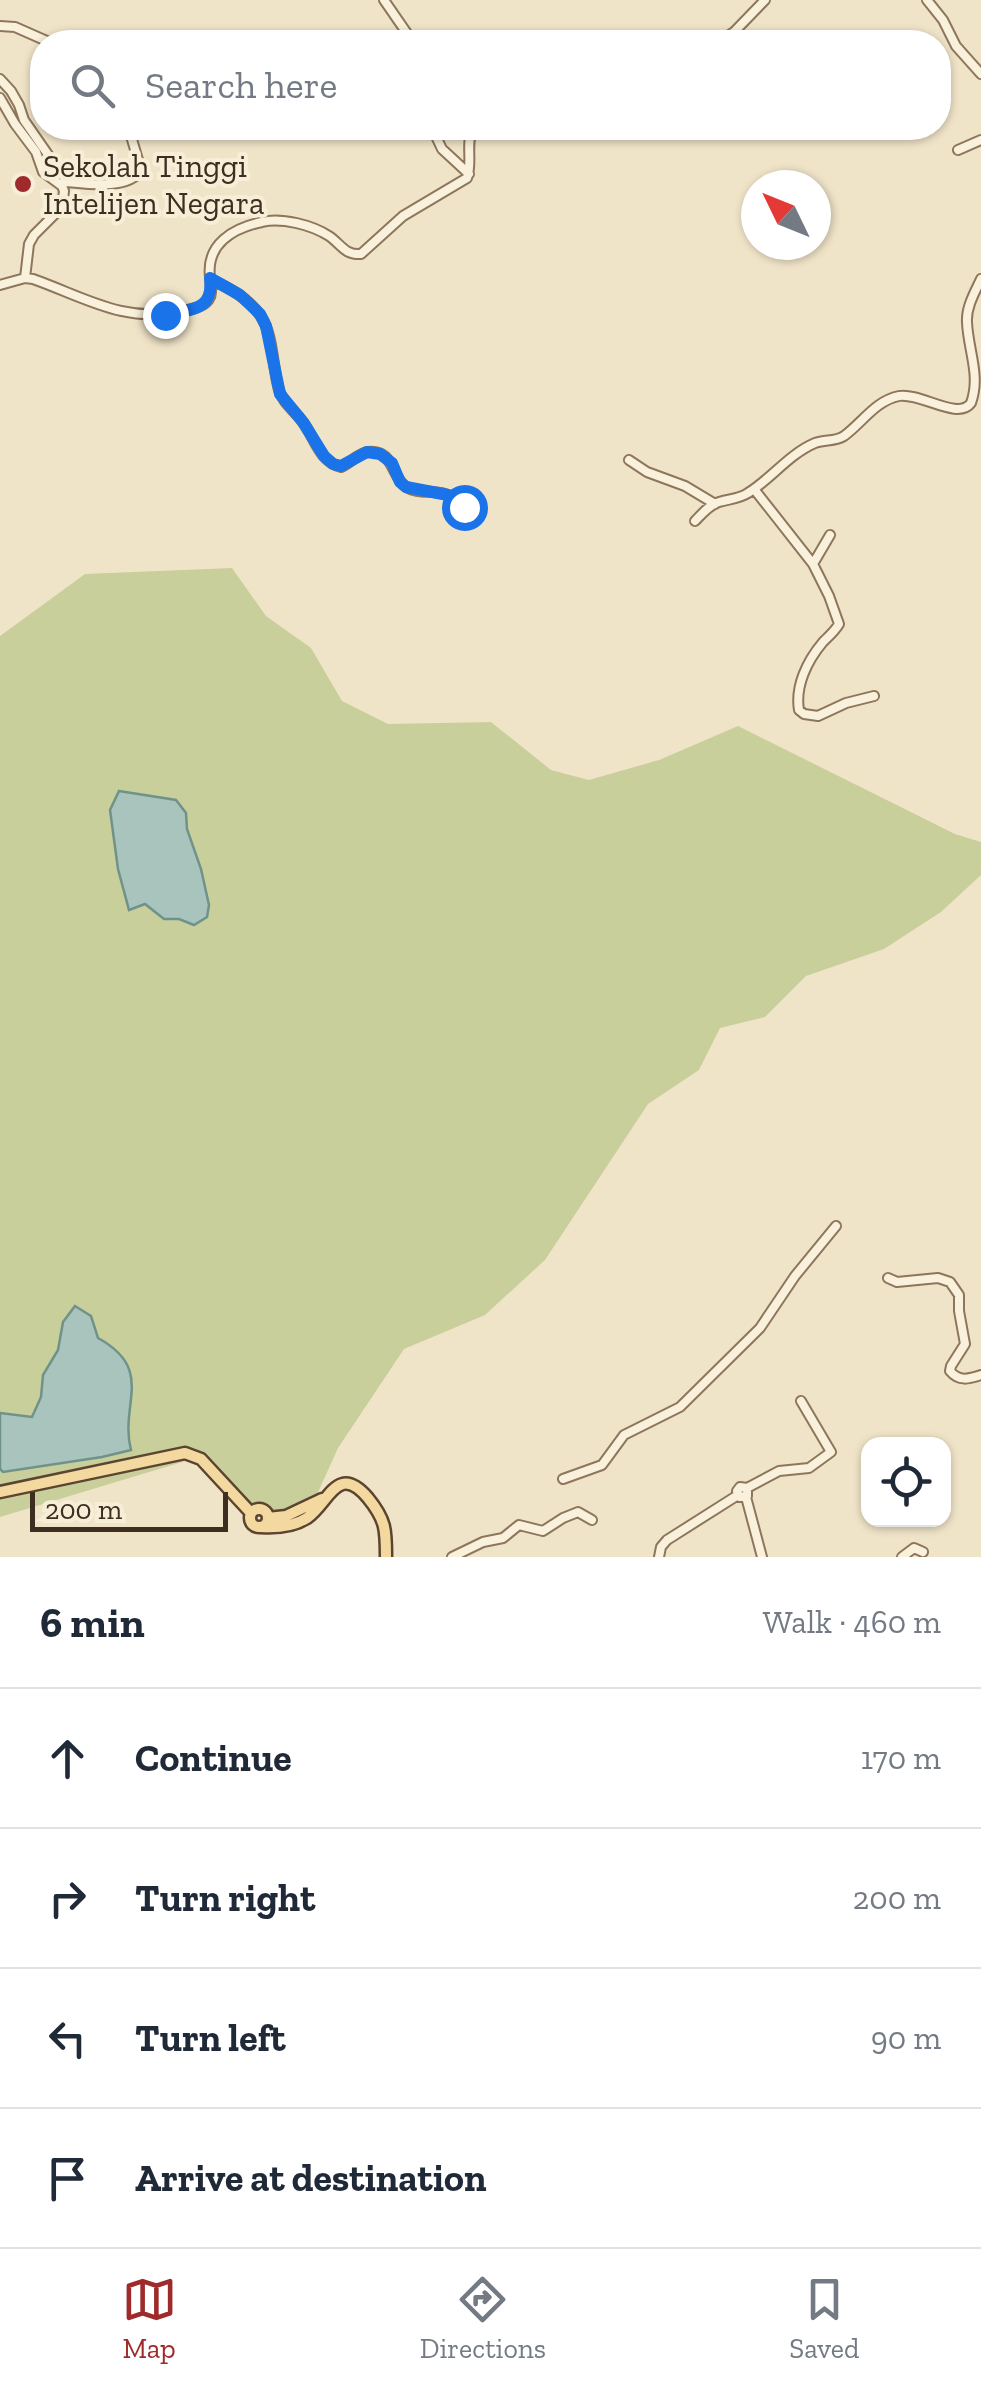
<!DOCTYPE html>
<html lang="en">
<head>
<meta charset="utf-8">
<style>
	:root { --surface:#fff; --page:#f6f6f7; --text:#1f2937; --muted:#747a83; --line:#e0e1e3; --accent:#9e2a2b }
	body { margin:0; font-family:"Zilla Slab",serif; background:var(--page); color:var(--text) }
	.controls { position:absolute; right:30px; bottom:30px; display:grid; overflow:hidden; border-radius:20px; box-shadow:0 2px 8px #0004 }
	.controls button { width:90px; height:90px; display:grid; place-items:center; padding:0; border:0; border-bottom:2px solid var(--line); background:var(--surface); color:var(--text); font:50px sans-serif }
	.compass { position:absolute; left:741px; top:170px; width:90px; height:90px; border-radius:50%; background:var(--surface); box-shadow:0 2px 8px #0004; rotate:313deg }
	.scale { position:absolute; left:30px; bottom:25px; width:198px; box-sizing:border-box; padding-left:10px; border:5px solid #3d2e20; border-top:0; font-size:28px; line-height:35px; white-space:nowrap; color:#3d2e20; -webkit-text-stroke:8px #f7eed8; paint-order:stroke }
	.stop { position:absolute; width:30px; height:30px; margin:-22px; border:8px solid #1a73e8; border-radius:50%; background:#fff }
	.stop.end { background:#1a73e8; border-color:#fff; box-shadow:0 2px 10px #0008 }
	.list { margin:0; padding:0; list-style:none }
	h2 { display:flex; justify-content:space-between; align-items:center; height:130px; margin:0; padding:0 40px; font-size:42px }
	h2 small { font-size:32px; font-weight:400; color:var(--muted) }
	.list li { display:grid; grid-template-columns:65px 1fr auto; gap:30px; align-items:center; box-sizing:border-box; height:140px; padding:0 40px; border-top:2px solid var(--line) }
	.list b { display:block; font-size:38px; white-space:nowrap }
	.list em { font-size:32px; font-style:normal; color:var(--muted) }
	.icon { flex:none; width:55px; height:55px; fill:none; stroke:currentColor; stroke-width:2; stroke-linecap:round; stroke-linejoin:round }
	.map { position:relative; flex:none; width:981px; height:1557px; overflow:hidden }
	.search { position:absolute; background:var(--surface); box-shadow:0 2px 8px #0004; left:30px; right:30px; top:30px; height:110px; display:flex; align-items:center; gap:25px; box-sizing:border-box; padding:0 35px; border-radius:40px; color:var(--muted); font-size:38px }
	.sheet { height:690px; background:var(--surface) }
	nav { display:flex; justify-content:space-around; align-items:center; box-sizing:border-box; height:140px; border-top:2px solid var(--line); background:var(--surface); font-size:28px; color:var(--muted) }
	nav a { display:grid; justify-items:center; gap:5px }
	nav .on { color:var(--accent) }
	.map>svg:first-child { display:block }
</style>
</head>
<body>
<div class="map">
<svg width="981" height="1557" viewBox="0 0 981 1557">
	<rect width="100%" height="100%" fill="#f0e4c8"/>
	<path fill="#c9cf9b" d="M232 568 266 616 311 648 342 701 388 724 491 722 551 770 589 780 659 760 738 726 955 834 981 842V875L941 912 884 949 806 976 765 1017 720 1028 699 1070 648 1104 545 1260 485 1315 404 1349 338 1448 310 1510 288 1521 250 1507 199 1457 0 1517V636L85 574Z"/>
	<path fill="#a9c4bc" stroke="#6f938a" stroke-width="2.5" d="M119 791 176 800 186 813 187 829 201 869 209 905 207 917 194 925 179 919H164L145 904 129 910 118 869 110 810Z
		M75 1306 91 1316 98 1338C156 1370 119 1404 131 1450L102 1457 3 1472 0 1469V1413L32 1417 41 1397 43 1375 58 1350 63 1322Z"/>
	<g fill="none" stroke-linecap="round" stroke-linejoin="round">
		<defs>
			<path id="minor" d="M384 0 413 42
				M927 0 943 20 956 46 981 74
				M0 26 15 27 49 42
				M718 42 734 32 765 0
				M0 79 11 91 19 105 24 120 67 182
				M0 98 15 124 36 152 43 172 62 186 64 191 63 199 55 214 34 235 29 244 25 278
				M432 128 442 149 469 174
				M958 150 981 140
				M67 182C88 184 129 190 141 170L131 136 126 128
				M210 279C229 288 247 297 260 315 274 335 272 366 279 390 283 403 294 410 302 421 315 437 318 461 341 467 350 463 359 453 368 452 394 449 391 477 406 487 417 494 432 490 445 494 452 496 458 502 465 507
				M0 285 25 278 33 279C84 297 125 324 181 311 189 310 204 307 209 299 213 293 210 284 210 277 206 244 233 228 262 222 281 217 312 225 329 236 341 244 344 255 361 254L403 216 467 178C473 162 465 144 473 128
				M629 460 647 472 685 486 715 504
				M754 489 813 564 830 535
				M695 521C702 514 709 505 719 502 729 499 739 499 748 493 771 479 789 454 815 443 825 439 835 442 844 436 863 422 875 401 899 396 920 392 958 421 971 403 981 375 968 350 967 322 966 307 975 292 981 279
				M813 564 829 596 839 624C835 631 829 636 823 642 807 661 795 686 799 710L804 714 818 716 846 703 874 696
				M888 1278 897 1282 938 1278 950 1282 959 1295V1311L965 1344 951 1366 950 1371C959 1382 969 1379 981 1375
				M563 1479 602 1465 624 1435 680 1407 760 1328 795 1276 836 1226
				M747 1488V1496L739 1497 737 1491 740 1487 747 1488 779 1471 809 1468 831 1452 801 1401
				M746 1497 762 1557
				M452 1557 483 1542 503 1538 519 1525 543 1531 563 1518 578 1512 592 1520
				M659 1557 661 1547 667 1540 738 1495
				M902 1557 914 1548 923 1552"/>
			<path id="major" d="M0 1492 185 1453 201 1459 251 1513
				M250 1518a9 9 0 1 1 18 0a9 9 0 1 1-18 0Z
				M268 1518 286 1516 322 1499
				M261 1527C277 1528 293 1527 307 1518 329 1503 337 1462 368 1498 386 1520 386 1530 386 1557"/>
		</defs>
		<use href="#minor" stroke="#8d765c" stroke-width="12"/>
		<use href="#major" stroke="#5b4430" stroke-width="15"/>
		<use href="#minor" stroke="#faf1dc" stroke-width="8"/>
		<use href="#major" stroke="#f3d9a0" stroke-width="10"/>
	</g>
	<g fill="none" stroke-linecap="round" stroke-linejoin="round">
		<path stroke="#1a73e8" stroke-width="12" d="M165 315C191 309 214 311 210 278L240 295 260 314 266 326 280 394 303 422 324 456 333 464 341 466 367 452 380 454 392 463 400 482 406 487 448 495 464 507"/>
	</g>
	<circle fill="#9e2a2b" stroke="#f7eed8" stroke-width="4" cx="23" cy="184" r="10"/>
	<g text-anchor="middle" stroke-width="8" stroke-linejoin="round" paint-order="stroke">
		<g font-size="32" fill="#3d2e20" stroke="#f7eed8" text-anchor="start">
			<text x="43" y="177">Sekolah Tinggi<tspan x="43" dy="37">Intelijen Negara</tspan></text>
		</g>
	</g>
</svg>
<div class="controls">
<button><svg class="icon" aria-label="locate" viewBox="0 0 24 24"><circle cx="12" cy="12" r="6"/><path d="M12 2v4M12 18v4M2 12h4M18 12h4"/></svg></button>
</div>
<svg class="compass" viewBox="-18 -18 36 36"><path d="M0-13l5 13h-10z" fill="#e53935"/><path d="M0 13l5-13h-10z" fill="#747a83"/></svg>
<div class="scale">200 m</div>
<div class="stop" style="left:464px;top:507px"></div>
<div class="stop end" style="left:165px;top:315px"></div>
<div class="search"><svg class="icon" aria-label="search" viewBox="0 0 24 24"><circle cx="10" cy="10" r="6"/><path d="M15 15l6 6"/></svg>Search here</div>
</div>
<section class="sheet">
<h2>6 min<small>Walk · 460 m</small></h2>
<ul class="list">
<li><svg class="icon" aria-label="ahead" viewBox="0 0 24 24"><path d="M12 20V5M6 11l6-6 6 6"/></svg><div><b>Continue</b></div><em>170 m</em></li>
<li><svg class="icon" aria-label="right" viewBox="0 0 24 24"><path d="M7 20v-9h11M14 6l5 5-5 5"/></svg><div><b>Turn right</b></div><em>200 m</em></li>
<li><svg class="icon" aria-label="left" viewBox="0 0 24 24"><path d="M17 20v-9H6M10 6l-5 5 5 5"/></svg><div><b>Turn left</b></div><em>90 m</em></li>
<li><svg class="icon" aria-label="arrive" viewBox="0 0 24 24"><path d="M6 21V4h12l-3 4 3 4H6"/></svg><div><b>Arrive at destination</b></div></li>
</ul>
</section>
<nav>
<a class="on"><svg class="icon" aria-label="map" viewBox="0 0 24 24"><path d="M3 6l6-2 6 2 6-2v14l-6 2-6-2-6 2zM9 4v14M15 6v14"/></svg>Map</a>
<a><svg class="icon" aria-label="directions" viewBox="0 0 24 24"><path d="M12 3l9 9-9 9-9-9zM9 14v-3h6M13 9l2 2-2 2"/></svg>Directions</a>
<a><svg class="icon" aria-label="saved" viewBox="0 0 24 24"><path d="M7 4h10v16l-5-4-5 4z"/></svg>Saved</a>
</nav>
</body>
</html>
